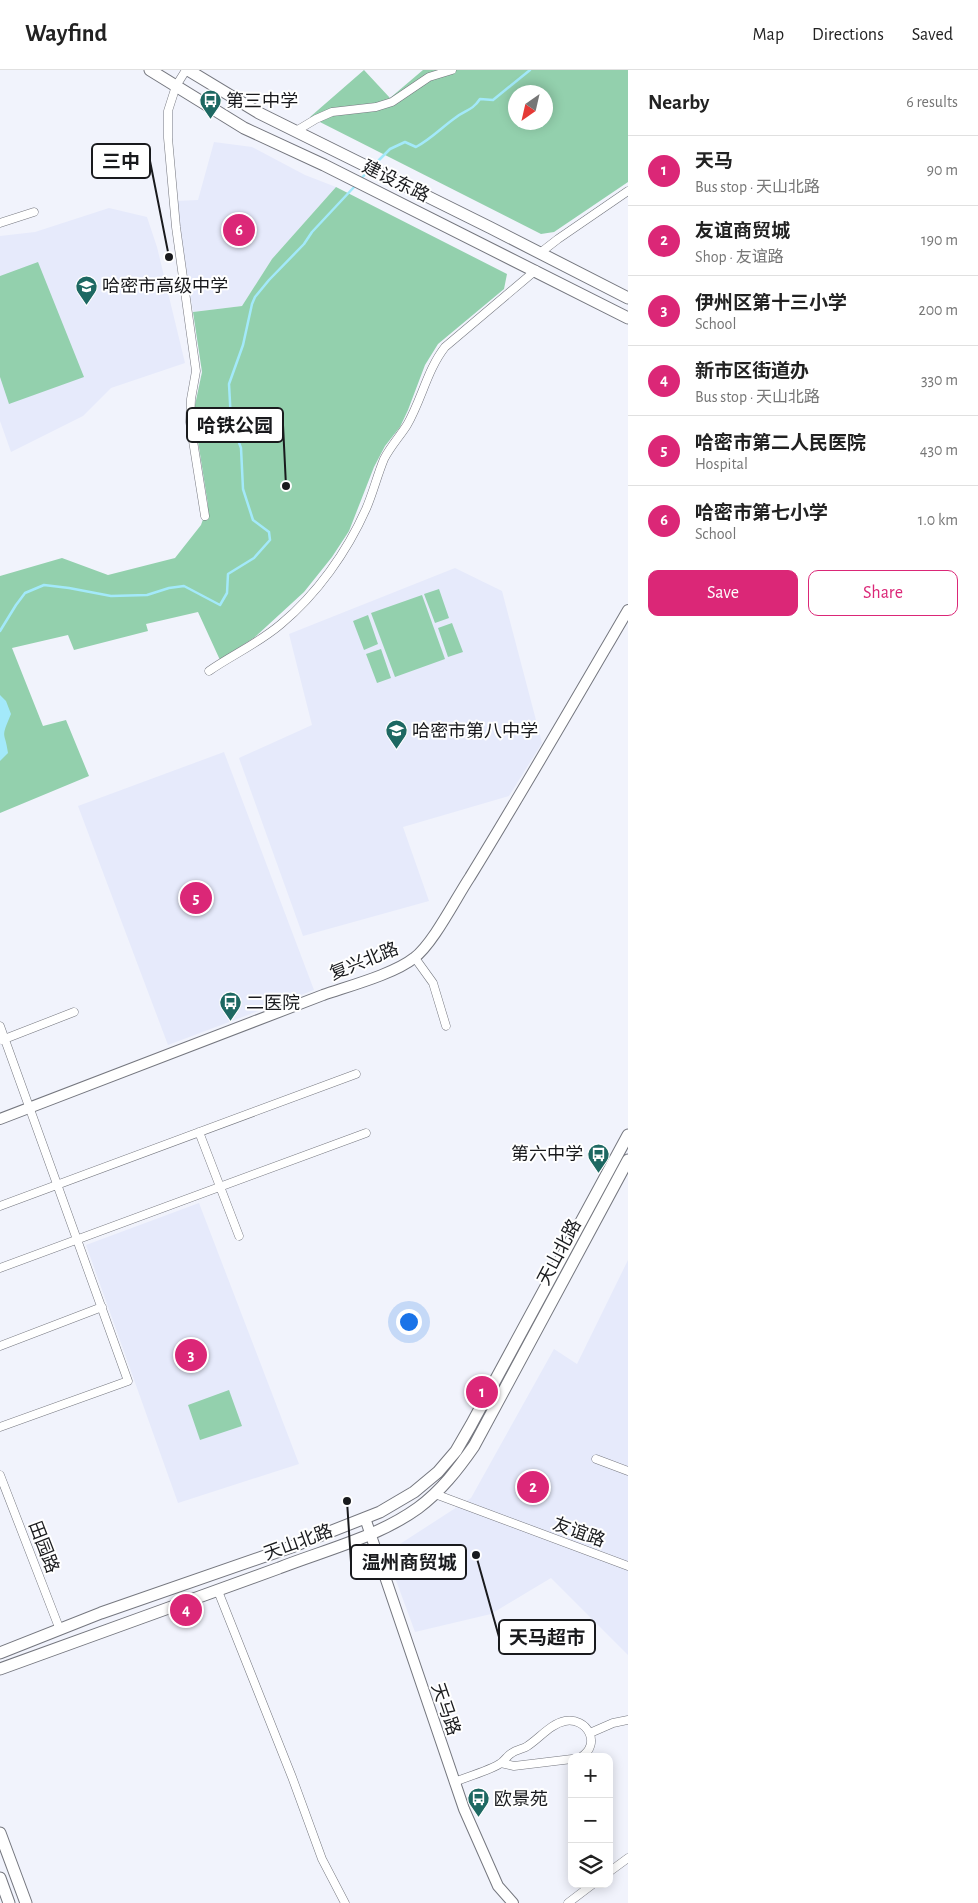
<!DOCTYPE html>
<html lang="en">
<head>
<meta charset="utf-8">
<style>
	:root { --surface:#fff; --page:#f6f6f6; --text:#222; --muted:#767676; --line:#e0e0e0; --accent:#db2777 }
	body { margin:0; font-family:"Alegreya Sans","Noto Sans SC",sans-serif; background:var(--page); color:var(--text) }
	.controls { position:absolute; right:15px; bottom:15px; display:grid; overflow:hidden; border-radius:10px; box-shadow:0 2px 12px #0003 }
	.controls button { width:45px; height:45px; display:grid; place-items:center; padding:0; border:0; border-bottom:1px solid var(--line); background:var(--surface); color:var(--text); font:25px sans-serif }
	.compass { position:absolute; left:508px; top:15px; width:45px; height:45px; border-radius:50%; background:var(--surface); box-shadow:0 2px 12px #0003; rotate:214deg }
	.you { position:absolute; left:408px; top:1251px; width:18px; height:18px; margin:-12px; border:4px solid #fff; border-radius:50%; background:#1a73e8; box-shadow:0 0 0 8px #1a73e833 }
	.badge { display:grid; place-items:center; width:32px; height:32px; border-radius:50%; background:var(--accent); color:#fff; font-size:16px; font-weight:700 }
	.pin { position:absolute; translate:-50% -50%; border:2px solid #fff; box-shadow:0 1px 5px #0006 }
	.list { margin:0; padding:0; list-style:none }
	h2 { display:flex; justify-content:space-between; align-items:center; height:65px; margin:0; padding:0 20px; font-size:21px }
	h2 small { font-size:16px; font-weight:400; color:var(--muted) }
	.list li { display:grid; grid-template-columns:32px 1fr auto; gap:15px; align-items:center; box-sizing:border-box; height:70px; padding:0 20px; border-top:1px solid var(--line) }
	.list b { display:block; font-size:19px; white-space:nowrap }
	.list p { margin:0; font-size:16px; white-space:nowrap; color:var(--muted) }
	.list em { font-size:16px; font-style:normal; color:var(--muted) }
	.actions { display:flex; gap:10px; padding:15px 20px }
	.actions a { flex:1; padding:11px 0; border:1px solid var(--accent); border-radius:10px; text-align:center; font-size:18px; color:var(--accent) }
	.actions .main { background:var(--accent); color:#fff }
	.icon { flex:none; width:28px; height:28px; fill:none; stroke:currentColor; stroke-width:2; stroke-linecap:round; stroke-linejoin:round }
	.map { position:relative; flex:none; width:628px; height:1833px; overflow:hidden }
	header { display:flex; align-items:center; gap:30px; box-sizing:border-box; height:70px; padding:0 25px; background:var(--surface); border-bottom:1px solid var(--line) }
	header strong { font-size:24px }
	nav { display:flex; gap:28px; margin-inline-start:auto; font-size:18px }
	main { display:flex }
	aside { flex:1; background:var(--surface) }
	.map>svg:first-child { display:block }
</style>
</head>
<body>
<header>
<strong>Wayfind</strong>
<nav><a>Map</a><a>Directions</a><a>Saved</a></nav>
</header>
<main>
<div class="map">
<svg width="628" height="1833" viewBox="0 0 628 1833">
	<rect width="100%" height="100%" fill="#f1f3fc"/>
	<path fill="#e6eafb" d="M214 72 252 77 305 105 336 117 272 189 242 236 193 242 176 131 198 130Z
		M109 138 147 147 157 177 185 293 111 318 83 346 11 382 0 351V166L35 162Z
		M455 498 502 521 542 673 509 726 403 757 429 831 303 866 239 688 312 655 289 564Z
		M224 682 314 920 168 975 78 736Z
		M199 1133 299 1394 178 1433 86 1175Z
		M628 1190V1585L551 1508 491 1544 415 1562 386 1483 471 1428 554 1279 577 1294Z"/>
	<path fill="#93d0ad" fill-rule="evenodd" d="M364 0 390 28 423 0H628V112L554 162 541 164 310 47ZM516 22H546V52H516Z
		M336 117 507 204 504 219 438 274 425 295 408 340 400 357 385 376 374 397 349 461 332 487 304 522 255 567 220 590 198 542 146 554 148 561 74 580 68 565 12 578 43 656 66 650 89 706 0 743V506L62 488 108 505 175 488 201 455 208 435 195 352V335L202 302 193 242 242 236 272 189Z
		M38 192 84 307 9 334 0 307V206Z
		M439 519 449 548 435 553 424 524Z
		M422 525 445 589 395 607 371 543Z
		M368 545 378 574 364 580 353 551Z
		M452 553 463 582 448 587 438 558Z
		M381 579 391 608 377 613 366 584Z
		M229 1320 242 1356 200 1370 188 1335Z"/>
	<path fill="#a3e9fa" d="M0 625 6 631 11 644C0 670 5 660 8 683L0 691Z"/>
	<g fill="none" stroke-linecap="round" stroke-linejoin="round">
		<path stroke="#a3e9fa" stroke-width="2.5" d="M374 95 390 79 405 72 416 77C431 69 441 58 455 48 465 40 472 41 480 29L493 30 530 0
			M360 110 368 101
			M0 561 16 535 25 523 44 515 69 518 111 526 147 525 169 518 184 516 220 535 227 523 228 504 254 488 270 470 269 462 253 450 243 419 241 378 231 351 229 314 243 275 252 234 255 227 269 210 304 174 312 162 355 116"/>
		<defs>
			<path id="minor" d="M186 0 176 16 168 41V68L176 157 196 301 191 329 190 352 205 446
				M296 61 316 49 332 42 376 37 392 32 429 7 452 0
				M0 153 34 142
				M540 183 558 169 628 121
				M209 601C232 585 259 573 281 554 317 524 347 482 366 439 373 423 377 406 384 389 390 377 400 366 407 355 422 329 427 300 445 277L536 200
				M415 888 433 913 446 956
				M0 956 128 1311 0 1357
				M2 970 74 942
				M199 1062 239 1166
				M0 1136 356 1004
				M0 1198 366 1063
				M0 1276 102 1237
				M596 1389 628 1401
				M0 1405 60 1560
				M435 1424 628 1496
				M218 1521 292 1707 322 1789 345 1833
				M590 1663 613 1653 628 1650
				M501 1693 514 1696 572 1689
				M454 1712C467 1707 491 1700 501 1693 505 1690 508 1685 512 1683 516 1680 522 1679 526 1677 539 1669 550 1654 565 1651 587 1647 602 1674 581 1687
				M609 1802 628 1788
				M568 1833 593 1814"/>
			<path id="tertiary" d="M0 1049 323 925C349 916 394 904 414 888 433 874 456 828 470 807 524 719 576 629 628 540
				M365 1448 464 1739 498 1816 513 1833"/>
			<path id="secondary" d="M150 0 244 58 324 95 628 248
				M188 0 259 43 491 158 628 228
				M0 1583 101 1543 294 1476 380 1442 414 1422 438 1402 456 1381 471 1355 628 1065
				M0 1599C93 1565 186 1532 279 1498 325 1480 378 1467 418 1438 441 1421 458 1399 474 1376L628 1090
				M0 1763 26 1833
				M0 1808 9 1833"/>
		</defs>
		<use href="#minor" stroke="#75777f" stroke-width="9"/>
		<use href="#tertiary" stroke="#75777f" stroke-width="12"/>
		<use href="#secondary" stroke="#75777f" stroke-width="13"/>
		<use href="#minor" stroke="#fff" stroke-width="8"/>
		<use href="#tertiary" stroke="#fff" stroke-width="10"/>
		<use href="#secondary" stroke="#fff" stroke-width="11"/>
	</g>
	<defs>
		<symbol id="bus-pin" viewBox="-11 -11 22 30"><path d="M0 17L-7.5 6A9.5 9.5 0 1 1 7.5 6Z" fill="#1d6862" stroke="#fff"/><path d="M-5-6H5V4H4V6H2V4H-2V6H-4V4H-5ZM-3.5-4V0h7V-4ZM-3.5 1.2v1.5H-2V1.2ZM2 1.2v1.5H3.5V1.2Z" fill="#fff"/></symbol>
		<symbol id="university-pin" viewBox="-11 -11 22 30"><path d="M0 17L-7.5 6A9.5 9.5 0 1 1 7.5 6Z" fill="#1d6862" stroke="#fff"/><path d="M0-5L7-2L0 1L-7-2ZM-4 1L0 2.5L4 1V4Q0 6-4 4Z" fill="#fff"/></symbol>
		<symbol id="school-pin" viewBox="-11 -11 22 30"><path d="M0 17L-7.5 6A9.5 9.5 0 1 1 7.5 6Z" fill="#1d6862" stroke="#fff"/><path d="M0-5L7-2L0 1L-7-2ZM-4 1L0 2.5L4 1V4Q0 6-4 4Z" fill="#fff"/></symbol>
	</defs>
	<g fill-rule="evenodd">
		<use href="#bus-pin" x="198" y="18" width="25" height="34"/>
		<use href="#university-pin" x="74" y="204" width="25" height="34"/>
		<use href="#school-pin" x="384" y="648" width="25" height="34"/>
		<use href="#bus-pin" x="218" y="920" width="25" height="34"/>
		<use href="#bus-pin" x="586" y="1072" width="25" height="34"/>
		<use href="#bus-pin" x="466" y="1716" width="25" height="34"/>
	</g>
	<g text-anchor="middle" stroke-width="4" stroke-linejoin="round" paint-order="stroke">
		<g font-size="18" fill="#191a1d" stroke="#fff" text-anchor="start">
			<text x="226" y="37">第三中学</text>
			<text x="102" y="222">哈密市高级中学</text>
			<text x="412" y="667">哈密市第八中学</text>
			<text x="246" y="939">二医院</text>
			<text x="583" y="1090" text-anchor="end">第六中学</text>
			<text x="494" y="1735">欧景苑</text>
		</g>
		<g font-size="18" fill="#191a1d" stroke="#fff">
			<text transform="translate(396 111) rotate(26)" y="6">建设东路</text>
			<text transform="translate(364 891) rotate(-22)" y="6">复兴北路</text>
			<text transform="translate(559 1182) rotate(-62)" y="6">天山北路</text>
			<text transform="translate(579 1462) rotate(20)" y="6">友谊路</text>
			<text transform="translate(298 1472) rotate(-20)" y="6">天山北路</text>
			<text transform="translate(44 1477) rotate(69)" y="6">田园路</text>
			<text transform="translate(446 1639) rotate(71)" y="6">天马路</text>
		</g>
	</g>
	<path fill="none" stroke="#191a1d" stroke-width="2" d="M169 187L150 91M286 416L283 355M347 1431L351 1492M476 1485L499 1567"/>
	<g fill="#191a1d" stroke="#fff" stroke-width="2">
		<circle cx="169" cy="187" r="5"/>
		<circle cx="286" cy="416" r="5"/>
		<circle cx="347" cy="1431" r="5"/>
		<circle cx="476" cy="1485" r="5"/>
	</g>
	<g fill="#fff" stroke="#191a1d" stroke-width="2">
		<rect x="92" y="74" width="58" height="34" rx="5"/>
		<rect x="187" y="338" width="96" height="34" rx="5"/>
		<rect x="351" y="1475" width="115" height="34" rx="5"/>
		<rect x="499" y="1550" width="96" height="34" rx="5"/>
	</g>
	<g font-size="19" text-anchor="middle" font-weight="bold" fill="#191a1d">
		<text x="121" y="98">三中</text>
		<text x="235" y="362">哈铁公园</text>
		<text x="409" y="1499">温州商贸城</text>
		<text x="547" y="1574">天马超市</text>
	</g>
</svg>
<div class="controls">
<button>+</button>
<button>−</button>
<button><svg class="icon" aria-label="layers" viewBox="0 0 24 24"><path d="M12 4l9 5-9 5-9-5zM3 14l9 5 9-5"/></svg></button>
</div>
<svg class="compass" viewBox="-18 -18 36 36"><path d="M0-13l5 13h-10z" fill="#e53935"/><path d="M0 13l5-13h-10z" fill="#767676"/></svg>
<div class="you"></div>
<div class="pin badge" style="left:482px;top:1322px">1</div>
<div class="pin badge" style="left:533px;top:1417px">2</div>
<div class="pin badge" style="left:191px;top:1285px">3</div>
<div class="pin badge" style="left:186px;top:1540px">4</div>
<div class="pin badge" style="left:196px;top:828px">5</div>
<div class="pin badge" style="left:239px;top:160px">6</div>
</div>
<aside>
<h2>Nearby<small>6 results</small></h2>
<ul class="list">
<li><span class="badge">1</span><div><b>天马</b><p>Bus stop · 天山北路</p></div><em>90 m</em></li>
<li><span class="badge">2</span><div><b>友谊商贸城</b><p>Shop · 友谊路</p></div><em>190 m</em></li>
<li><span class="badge">3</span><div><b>伊州区第十三小学</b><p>School</p></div><em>200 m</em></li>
<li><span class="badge">4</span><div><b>新市区街道办</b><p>Bus stop · 天山北路</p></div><em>330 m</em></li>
<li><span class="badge">5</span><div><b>哈密市第二人民医院</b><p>Hospital</p></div><em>430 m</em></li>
<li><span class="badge">6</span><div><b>哈密市第七小学</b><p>School</p></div><em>1.0 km</em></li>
</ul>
<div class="actions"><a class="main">Save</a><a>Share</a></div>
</aside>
</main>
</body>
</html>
